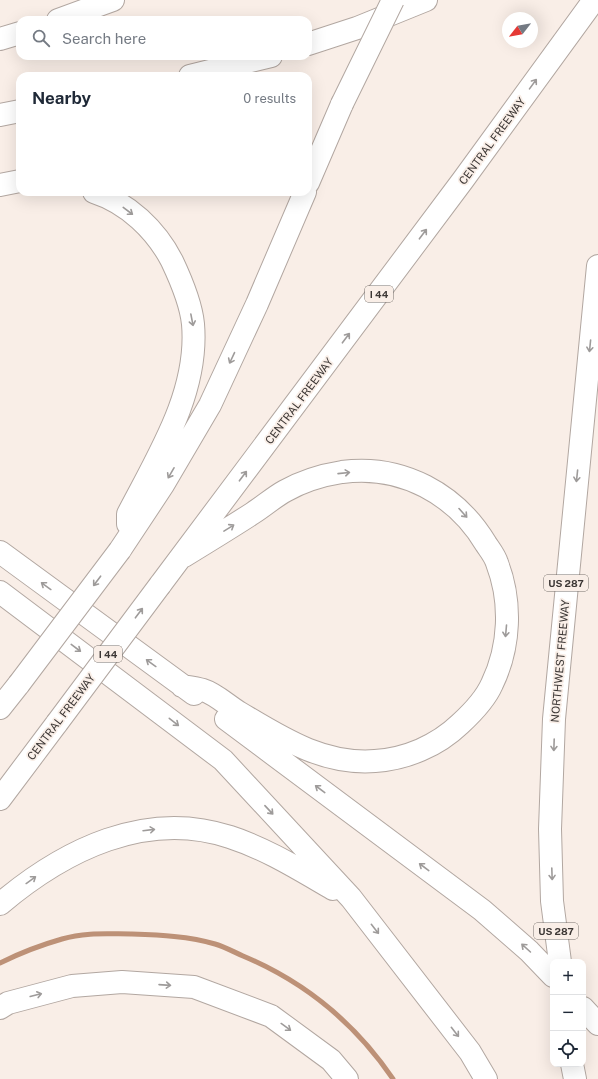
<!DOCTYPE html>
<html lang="en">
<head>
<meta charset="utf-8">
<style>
	:root { --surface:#fff; --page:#f2f2f3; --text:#1f2937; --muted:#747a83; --line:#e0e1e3 }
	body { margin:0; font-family:"Public Sans",sans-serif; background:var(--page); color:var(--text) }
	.controls { position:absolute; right:12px; bottom:12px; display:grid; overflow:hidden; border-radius:8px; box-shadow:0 4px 16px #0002 }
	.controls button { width:36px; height:36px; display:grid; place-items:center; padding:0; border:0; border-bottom:1px solid var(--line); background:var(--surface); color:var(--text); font:20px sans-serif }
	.compass { position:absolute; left:502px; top:12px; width:36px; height:36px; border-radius:50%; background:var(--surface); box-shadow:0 4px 16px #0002; rotate:239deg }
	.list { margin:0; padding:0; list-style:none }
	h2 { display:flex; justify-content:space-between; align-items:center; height:52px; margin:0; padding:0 16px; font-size:17px }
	h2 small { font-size:13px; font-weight:400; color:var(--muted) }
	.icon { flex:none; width:22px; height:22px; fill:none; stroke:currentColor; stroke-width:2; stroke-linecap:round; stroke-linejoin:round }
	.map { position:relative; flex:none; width:598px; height:1079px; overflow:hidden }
	.search { position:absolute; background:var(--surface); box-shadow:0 4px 16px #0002; left:16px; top:16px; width:296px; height:44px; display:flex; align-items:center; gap:10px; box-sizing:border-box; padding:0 14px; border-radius:12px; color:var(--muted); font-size:15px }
	.panel { position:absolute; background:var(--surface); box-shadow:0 4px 16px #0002; left:16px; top:72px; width:296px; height:124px; border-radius:12px }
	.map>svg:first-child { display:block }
</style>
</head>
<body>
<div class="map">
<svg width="598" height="1079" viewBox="0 0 598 1079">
	<rect width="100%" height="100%" fill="#f9eee7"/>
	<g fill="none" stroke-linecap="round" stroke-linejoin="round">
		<path stroke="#bd9177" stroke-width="5" d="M0 963C20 953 41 945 62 939 85 932 108 934 131 934 159 935 189 936 215 944 225 947 234 952 243 956 305 982 355 1023 393 1079"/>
		<defs>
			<path id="major" d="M0 1008 8 1003 72 986 122 982 194 987 271 1016 331 1060 347 1079"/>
			<path id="highway" d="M58 20 113 0
				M0 39 20 33
				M308 44 357 28 426 0
				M190 76 271 56
				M0 115 20 111
				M308 183 342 104
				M0 185 20 181
				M94 192C128 203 156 230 172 261 181 280 191 303 193 324 199 392 158 456 128 514V524
				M120 550 163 485 210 405 257 304 305 192
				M0 552 194 694
				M160 585 463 180 594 0
				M0 592 223 760 351 898 470 1052 486 1079
				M182 686C189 687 197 688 203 690 216 694 228 706 240 713 282 738 323 765 375 761 406 759 437 746 460 724 472 713 485 700 492 684 510 647 512 602 497 563 495 556 490 550 486 544 456 494 402 464 342 472 323 475 301 482 285 491 274 497 264 506 253 513 230 528 207 542 184 556
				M0 708 19 684
				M226 719 482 910 529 951 553 976
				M0 799 57 723
				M0 904C64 850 146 809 230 837 267 849 300 870 333 889
				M560 962 552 901 550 829 554 719 598 266
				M583 1008 598 1024
				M572 1064 575 1079"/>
		</defs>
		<use href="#major" stroke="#b2a7a1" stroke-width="24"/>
		<use href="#highway" stroke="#b2a7a1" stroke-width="24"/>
		<use href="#major" stroke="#fff" stroke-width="22"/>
		<use href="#highway" stroke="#fff" stroke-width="22"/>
		<defs>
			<path id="highway-bridge" d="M342 104 393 0
				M19 684 120 550
				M57 723 160 585"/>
		</defs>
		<use href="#highway-bridge" stroke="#b2a7a1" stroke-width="24" stroke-linecap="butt"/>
		<use href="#highway-bridge" stroke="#fff" stroke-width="22"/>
	</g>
	<defs><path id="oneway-shaft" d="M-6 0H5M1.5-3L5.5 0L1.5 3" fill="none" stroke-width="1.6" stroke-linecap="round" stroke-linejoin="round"/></defs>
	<g stroke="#9e9b9a">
		<use href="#oneway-shaft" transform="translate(533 84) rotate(-54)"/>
		<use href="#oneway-shaft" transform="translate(128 211) rotate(37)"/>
		<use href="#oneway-shaft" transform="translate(423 234) rotate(-53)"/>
		<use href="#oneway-shaft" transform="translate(192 320) rotate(79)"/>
		<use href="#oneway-shaft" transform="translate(346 338) rotate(-53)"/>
		<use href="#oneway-shaft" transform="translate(590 346) rotate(96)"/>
		<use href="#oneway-shaft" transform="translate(232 358) rotate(115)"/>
		<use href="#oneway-shaft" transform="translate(171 473) rotate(120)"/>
		<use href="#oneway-shaft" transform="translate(344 473) rotate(-6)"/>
		<use href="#oneway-shaft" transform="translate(243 476) rotate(-53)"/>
		<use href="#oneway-shaft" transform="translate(577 476) rotate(96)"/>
		<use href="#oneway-shaft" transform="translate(463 513) rotate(48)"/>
		<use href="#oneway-shaft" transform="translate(229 528) rotate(-32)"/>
		<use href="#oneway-shaft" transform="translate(97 581) rotate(127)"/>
		<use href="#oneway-shaft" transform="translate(46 586) rotate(-144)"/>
		<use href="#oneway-shaft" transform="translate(139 613) rotate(-53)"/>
		<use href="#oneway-shaft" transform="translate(506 631) rotate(95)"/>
		<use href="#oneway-shaft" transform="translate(76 648) rotate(37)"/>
		<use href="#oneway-shaft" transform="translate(151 663) rotate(-144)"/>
		<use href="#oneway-shaft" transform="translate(174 722) rotate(38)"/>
		<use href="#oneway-shaft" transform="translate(554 745) rotate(92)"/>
		<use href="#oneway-shaft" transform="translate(320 789) rotate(-143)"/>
		<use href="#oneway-shaft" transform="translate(269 810) rotate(47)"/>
		<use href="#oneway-shaft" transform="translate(149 830) rotate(-7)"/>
		<use href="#oneway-shaft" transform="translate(424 867) rotate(-143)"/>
		<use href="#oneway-shaft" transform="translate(552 874) rotate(88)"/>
		<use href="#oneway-shaft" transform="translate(31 880) rotate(-36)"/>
		<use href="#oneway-shaft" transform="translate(375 929) rotate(52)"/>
		<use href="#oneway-shaft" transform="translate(526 948) rotate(-138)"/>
		<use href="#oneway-shaft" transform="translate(165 985) rotate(4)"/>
		<use href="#oneway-shaft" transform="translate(36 995) rotate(-14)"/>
		<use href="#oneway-shaft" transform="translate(286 1027) rotate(36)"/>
		<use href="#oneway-shaft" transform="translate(455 1032) rotate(52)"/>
	</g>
	<g text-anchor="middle" stroke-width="3.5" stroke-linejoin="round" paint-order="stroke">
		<g fill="#f9eee7" stroke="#756e6a" stroke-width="1">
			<rect x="365" y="286" width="28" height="16" rx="3"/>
			<rect x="544" y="575" width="44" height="16" rx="3"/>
			<rect x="94" y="646" width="28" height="16" rx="3"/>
			<rect x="534" y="923" width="44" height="16" rx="3"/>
		</g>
		<g font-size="10" font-weight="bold" fill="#3c3735">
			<text x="379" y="298">I 44</text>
			<text x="566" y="587">US 287</text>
			<text x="108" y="658">I 44</text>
			<text x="556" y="935">US 287</text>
		</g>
		<g font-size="11" fill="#3c3735" stroke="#f9eee7">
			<text transform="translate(492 141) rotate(-54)" y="4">CENTRAL FREEWAY</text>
			<text transform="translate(299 401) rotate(-53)" y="4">CENTRAL FREEWAY</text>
			<text transform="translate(560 661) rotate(-85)" y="4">NORTHWEST FREEWAY</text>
			<text transform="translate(61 717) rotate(-53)" y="4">CENTRAL FREEWAY</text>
		</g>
	</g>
</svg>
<div class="controls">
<button>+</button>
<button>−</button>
<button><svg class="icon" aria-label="locate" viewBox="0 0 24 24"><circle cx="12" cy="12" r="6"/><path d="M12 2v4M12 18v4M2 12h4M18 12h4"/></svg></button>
</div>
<svg class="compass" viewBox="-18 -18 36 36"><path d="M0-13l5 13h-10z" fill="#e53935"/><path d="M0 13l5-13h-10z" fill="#747a83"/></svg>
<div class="search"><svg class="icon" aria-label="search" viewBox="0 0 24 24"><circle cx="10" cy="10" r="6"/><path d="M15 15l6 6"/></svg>Search here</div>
<section class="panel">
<h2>Nearby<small>0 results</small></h2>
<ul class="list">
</ul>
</section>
</div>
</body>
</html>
